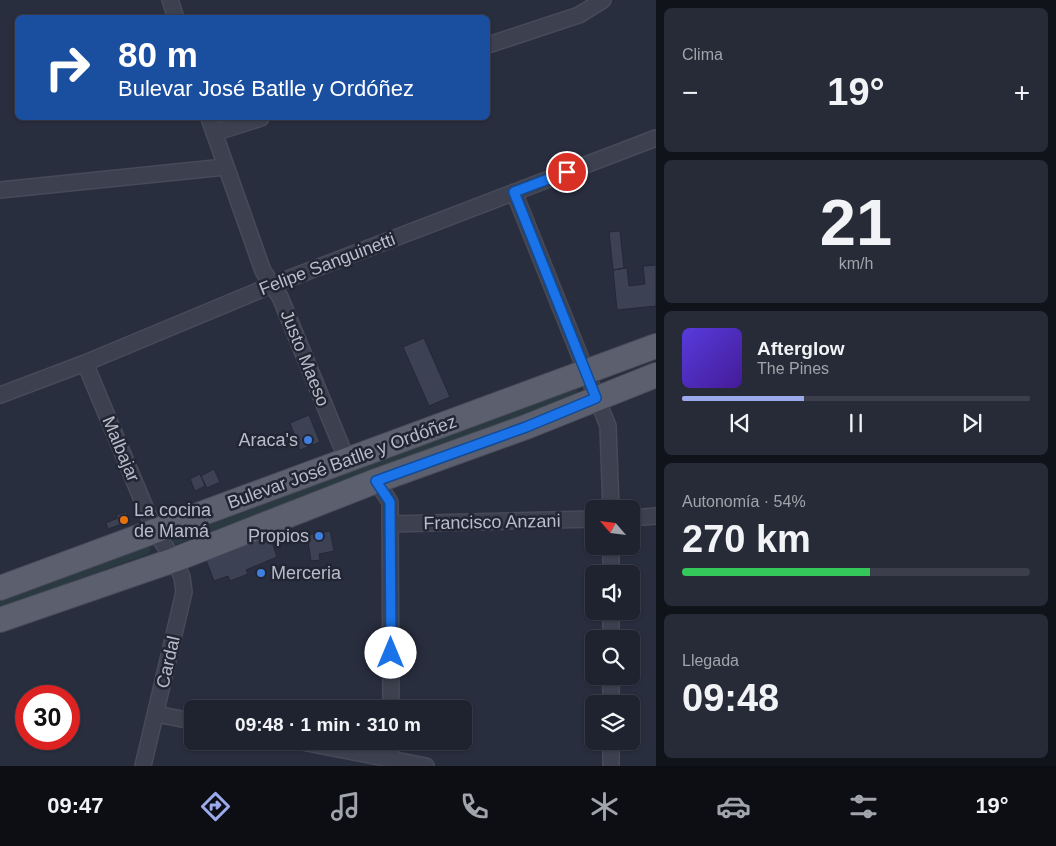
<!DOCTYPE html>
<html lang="es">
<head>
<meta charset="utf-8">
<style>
	:root { --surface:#1f222f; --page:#272a37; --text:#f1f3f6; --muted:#a1a4aa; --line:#3c3f4b; --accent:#9caaec }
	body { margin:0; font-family:Helvetica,sans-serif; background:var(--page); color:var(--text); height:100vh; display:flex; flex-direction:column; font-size:19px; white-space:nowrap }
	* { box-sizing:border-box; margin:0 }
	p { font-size:16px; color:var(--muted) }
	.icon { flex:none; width:28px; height:28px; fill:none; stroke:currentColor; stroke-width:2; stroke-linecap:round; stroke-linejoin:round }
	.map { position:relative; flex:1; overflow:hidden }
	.details { display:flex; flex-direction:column; gap:8px; padding:8px; background:#11131a; width:400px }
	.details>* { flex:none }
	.banner { position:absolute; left:15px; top:15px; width:475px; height:105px; border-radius:8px; box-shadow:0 1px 4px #0004,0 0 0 1px var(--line); background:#1a4fa0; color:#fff; overflow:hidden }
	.needle { width:32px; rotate:298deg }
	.controls { position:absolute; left:585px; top:500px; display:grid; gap:10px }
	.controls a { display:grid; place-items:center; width:55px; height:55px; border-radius:8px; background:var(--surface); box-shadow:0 1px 4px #0004,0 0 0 1px var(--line); font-size:25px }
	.speed { position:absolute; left:15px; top:685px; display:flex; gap:10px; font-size:25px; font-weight:700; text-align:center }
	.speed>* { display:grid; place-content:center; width:65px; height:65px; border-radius:50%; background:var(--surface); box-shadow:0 1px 4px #0004,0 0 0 1px var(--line); line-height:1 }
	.speed .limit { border:8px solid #d22; background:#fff; color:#111 }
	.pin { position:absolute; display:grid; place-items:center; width:42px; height:42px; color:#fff; margin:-21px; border:2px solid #fff; border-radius:50%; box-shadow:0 1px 5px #0007 }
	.me { position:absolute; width:55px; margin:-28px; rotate:0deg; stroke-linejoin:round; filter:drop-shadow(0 0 4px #0008) }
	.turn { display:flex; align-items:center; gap:18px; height:105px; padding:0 20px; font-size:22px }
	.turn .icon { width:65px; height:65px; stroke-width:2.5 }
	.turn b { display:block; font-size:35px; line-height:42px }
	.big { font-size:38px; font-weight:700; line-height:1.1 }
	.details .card { flex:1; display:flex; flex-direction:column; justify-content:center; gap:8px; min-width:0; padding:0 18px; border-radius:8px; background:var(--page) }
	.details .dial { align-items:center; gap:0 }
	.dial b { font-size:65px; line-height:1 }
	.song { display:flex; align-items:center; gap:15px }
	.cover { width:60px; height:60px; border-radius:8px; background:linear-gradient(135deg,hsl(250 70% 55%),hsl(260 70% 35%)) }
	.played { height:5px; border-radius:2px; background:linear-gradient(90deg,var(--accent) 35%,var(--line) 35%) }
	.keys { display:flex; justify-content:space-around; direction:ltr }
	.heat { display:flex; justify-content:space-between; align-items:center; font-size:28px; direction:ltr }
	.charge { height:8px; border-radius:4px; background:linear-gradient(90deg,#34c759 54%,var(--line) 0) }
	.trip { position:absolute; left:184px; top:700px; width:288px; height:50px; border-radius:8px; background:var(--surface); box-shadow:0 1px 4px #0004,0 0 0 1px var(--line); font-weight:700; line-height:50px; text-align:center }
	.tabs { display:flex; height:80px; justify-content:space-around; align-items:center; background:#0c0e13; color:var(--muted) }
	.tabs .icon { width:35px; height:35px }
	.tabs .active { color:var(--accent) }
	.tabs b { font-size:22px; color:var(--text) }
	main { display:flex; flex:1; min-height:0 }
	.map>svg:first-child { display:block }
	.green { fill:#2b3940 }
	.building { fill:#3c4154; stroke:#242836 }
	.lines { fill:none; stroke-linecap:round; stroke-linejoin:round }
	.street-casing { stroke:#474a58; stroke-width:18 }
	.primary-casing { stroke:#474a58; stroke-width:26 }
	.street { stroke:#3d414f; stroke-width:15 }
	.primary { stroke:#5c5f6e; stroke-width:24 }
	.route-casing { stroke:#114b97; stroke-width:12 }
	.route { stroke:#1a73e8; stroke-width:9 }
	.shop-dot { fill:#3f7fe0; stroke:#222634; stroke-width:2 }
	.food-dot { fill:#e8710a; stroke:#222634; stroke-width:2 }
	.labels { text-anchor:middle; stroke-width:5; stroke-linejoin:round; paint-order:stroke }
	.street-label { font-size:18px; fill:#babcc9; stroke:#222634 }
	.poi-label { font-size:18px; fill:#babcc9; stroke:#222634; text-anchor:end }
</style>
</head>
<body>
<main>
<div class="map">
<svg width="656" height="766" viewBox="0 0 656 766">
	<rect width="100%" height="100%" fill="#292e3f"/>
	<path class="green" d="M576,388L578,391L577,394L513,420L177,544L172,543V541L175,538Z
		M147,547H150L151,550L148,554L0,608V602Z"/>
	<path class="building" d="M620,231L624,268L613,270L609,232Z
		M656,265V306L617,310L613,270L627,268L629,286L645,284L643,266Z
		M424,338L450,397L429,406L403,347Z
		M309,415L320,442L300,450L290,423Z
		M214,469L220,482L207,488L201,476Z
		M200,474L205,486L195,491L190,479Z
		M126,512L130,521L108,529L106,523L118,518L116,515Z
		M330,531L334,551L319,554L320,560L311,561L307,535Z
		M270,536L277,557L246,570L248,574L230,581L228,576L214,581L206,560Z"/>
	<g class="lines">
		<g class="street-casing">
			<path id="street" d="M170,0L176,18
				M488,45L579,15L603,0
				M209,118L263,271L280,297L347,460
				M214,133L261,118
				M0,190L225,167
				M514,192L608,426L611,509
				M85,363L155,531L174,560L182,577L184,592L143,766
				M0,395L85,363L272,285L656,138
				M376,481L390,502L391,709
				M631,518L656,516
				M391,524L594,519
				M611,574V546
				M611,639V611
				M611,704V676
				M156,714L192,721
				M297,741L426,766
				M391,741V766
				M611,766V741"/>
		</g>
		<g class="primary-casing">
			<path id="primary" d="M0,588L656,346
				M0,620L174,560L376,481L526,427L656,375"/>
		</g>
		<use href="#street" class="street"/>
		<use href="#primary" class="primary"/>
	</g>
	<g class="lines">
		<g class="route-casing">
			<path id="route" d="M391,653L390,502L376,481L526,427L596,398L514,192L567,172"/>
		</g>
		<use href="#route" class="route"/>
	</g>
	<g class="shop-dot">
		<circle cx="308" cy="440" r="5"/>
		<circle cx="319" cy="536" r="5"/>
		<circle cx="261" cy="573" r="5"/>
	</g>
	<circle class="food-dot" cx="124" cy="520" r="5"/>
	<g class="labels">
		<g class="street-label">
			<text transform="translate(327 264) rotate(-21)" y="6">Felipe Sanguinetti</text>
			<text transform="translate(305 358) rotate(68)" y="6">Justo Maeso</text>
			<text transform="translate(121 449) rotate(67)" y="6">Malbajar</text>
			<text transform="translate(342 462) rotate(-20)" y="6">Bulevar José Batlle y Ordóñez</text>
			<text transform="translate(492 522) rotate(-1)" y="6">Francisco Anzani</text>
			<text transform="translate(168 662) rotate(-77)" y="6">Cardal</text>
		</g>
		<g class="poi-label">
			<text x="298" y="446">Araca's</text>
			<text x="134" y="516" text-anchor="start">La cocina<tspan x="134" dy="21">de Mamá</tspan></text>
			<text x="309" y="542">Propios</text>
			<text x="271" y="579" text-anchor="start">Merceria</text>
		</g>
	</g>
</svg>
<div class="controls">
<a><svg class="needle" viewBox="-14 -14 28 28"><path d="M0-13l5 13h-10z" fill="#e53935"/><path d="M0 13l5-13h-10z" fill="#a1a4aa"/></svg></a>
<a><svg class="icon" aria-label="sound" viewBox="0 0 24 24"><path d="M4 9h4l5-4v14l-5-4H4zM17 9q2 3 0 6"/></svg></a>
<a><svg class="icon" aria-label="search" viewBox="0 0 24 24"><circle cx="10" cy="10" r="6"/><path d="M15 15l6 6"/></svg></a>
<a><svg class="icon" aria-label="layers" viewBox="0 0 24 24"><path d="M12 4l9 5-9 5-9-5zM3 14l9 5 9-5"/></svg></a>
</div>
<div class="speed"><div class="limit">30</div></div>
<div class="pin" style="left:567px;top:172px;background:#d93025"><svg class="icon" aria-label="arrive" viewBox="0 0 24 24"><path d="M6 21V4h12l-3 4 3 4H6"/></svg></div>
<svg class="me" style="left:391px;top:653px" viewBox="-20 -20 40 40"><circle r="19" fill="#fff"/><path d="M0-13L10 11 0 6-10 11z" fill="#1a73e8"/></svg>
<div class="trip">09:48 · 1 min · 310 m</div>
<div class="banner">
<div class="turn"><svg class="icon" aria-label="right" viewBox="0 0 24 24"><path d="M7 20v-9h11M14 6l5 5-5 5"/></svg><div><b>80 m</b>Bulevar José Batlle y Ordóñez</div></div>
</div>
</div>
<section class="details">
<div class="card"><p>Clima</p>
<div class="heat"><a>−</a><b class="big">19°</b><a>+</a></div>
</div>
<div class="card dial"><b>21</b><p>km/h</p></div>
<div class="card">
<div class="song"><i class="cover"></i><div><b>Afterglow</b><p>The Pines</p></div></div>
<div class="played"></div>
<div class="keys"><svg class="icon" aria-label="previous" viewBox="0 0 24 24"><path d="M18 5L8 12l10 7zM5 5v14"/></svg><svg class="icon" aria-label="pause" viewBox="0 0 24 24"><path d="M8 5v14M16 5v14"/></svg><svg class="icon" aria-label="next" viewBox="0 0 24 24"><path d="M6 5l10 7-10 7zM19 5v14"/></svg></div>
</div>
<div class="card"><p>Autonomía · 54%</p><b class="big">270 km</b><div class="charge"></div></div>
<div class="card"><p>Llegada</p><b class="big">09:48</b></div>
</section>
</main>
<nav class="tabs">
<b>09:47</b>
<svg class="icon active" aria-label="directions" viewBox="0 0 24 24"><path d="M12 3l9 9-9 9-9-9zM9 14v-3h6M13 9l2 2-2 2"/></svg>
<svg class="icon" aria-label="music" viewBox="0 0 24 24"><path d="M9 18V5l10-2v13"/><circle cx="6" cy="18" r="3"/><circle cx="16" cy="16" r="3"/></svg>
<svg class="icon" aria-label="phone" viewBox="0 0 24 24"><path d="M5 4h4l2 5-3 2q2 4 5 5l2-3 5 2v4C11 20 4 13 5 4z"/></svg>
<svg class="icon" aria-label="climate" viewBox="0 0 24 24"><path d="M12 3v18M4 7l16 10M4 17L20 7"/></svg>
<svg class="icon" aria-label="car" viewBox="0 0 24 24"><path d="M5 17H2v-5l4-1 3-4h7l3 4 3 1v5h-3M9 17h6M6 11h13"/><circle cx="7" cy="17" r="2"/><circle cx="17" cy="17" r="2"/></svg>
<svg class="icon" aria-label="filters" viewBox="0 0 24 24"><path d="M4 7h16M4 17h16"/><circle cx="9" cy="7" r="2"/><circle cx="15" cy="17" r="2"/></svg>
<b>19°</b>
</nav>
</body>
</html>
